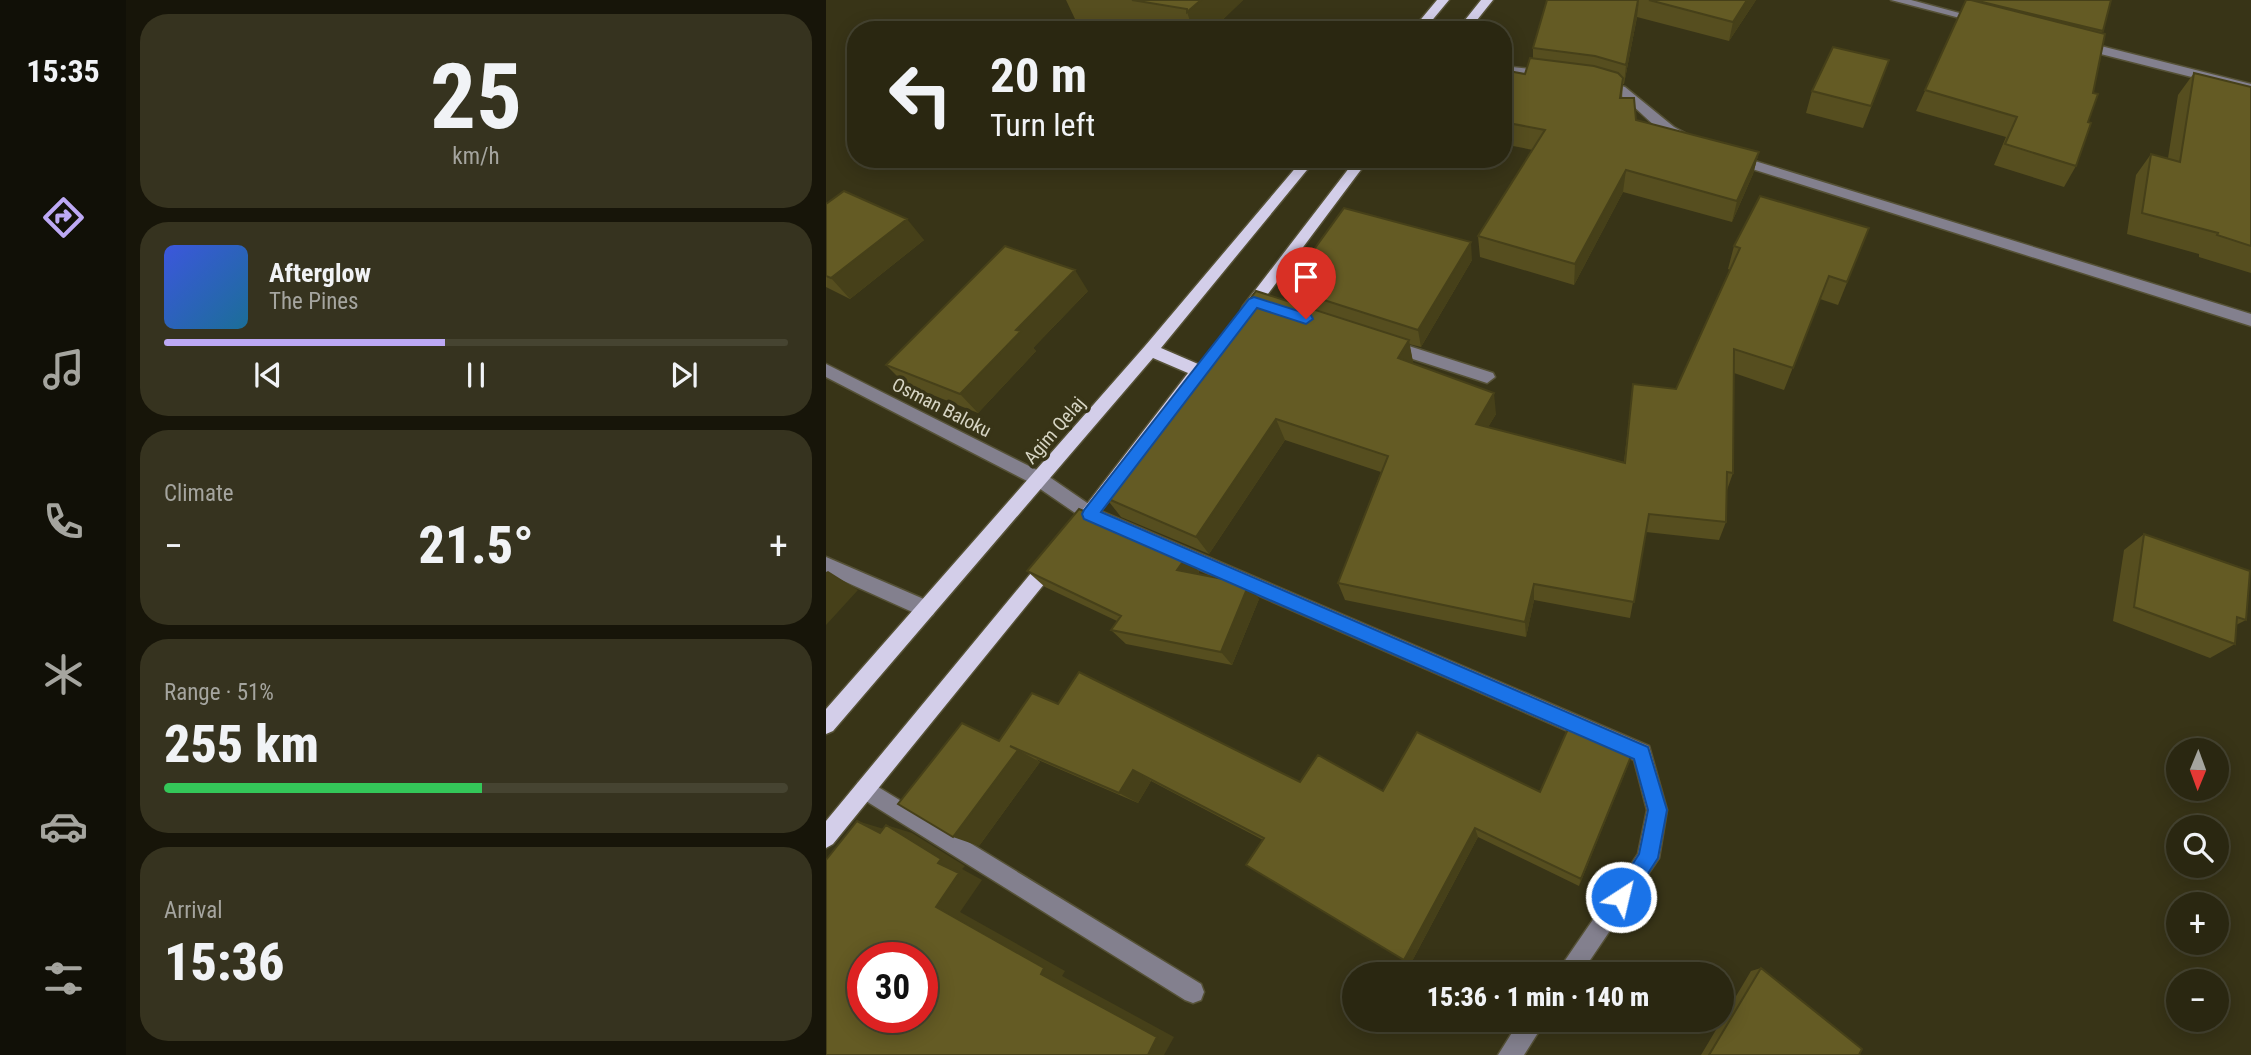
<!DOCTYPE html>
<html lang="en">
<head>
<meta charset="utf-8">
<style>
	:root { --surface:#2a2711; --page:#36331f; --text:#f1f3f6; --muted:#a5a59f; --line:#464431; --accent:#bda9f5 }
	body { margin:0; font-family:"Roboto Condensed",sans-serif; background:var(--page); color:var(--text); height:100vh; display:flex; flex-direction:column; font-size:26px; white-space:nowrap }
	* { box-sizing:border-box; margin:0 }
	p { font-size:23px; color:var(--muted) }
	.icon { flex:none; width:38px; height:38px; fill:none; stroke:currentColor; stroke-width:2; stroke-linecap:round; stroke-linejoin:round }
	.map { position:relative; flex:1; overflow:hidden }
	.side { display:flex; flex-direction:column; gap:14px; padding:14px; background:#171509; width:700px }
	.side>* { flex:none }
	.banner { position:absolute; left:21px; top:21px; width:665px; height:147px; border-radius:28px; box-shadow:0 4px 18px #0003,0 0 0 2px var(--line); background:#2a2711; color:var(--text); overflow:hidden }
	.needle { width:46px; rotate:181deg }
	.controls { position:absolute; left:1340px; top:738px; display:grid; gap:14px }
	.controls a { display:grid; place-items:center; width:63px; height:63px; border-radius:50%; background:var(--surface); box-shadow:0 4px 18px #0003,0 0 0 2px var(--line); font-size:35px }
	.speed { position:absolute; left:21px; top:942px; display:flex; gap:14px; font-size:35px; font-weight:700; text-align:center }
	.speed>* { display:grid; place-content:center; width:91px; height:91px; border-radius:50%; background:var(--surface); box-shadow:0 4px 18px #0003,0 0 0 2px var(--line); line-height:1 }
	.speed .limit { border:10px solid #d22; background:#fff; color:#111 }
	.pin { position:absolute; display:grid; place-items:center; width:60px; height:60px; color:#fff; margin:-72px -30px; border-radius:50% 50% 50% 0; rotate:-45deg; box-shadow:0 0 7px #0007 }
	.pin .icon { rotate:45deg }
	.me { position:absolute; width:77px; margin:-38px; rotate:35deg; stroke-linejoin:round; filter:drop-shadow(0 0 5px #0008) }
	.turn { display:flex; align-items:center; gap:24px; height:147px; padding:0 28px; font-size:32px }
	.turn .icon { width:91px; height:91px; stroke-width:2.5 }
	.turn b { display:block; font-size:49px; line-height:60px }
	.big { font-size:52px; font-weight:800; line-height:1.1 }
	.side .card { flex:1; display:flex; flex-direction:column; justify-content:center; gap:10px; min-width:0; padding:0 24px; border-radius:28px; background:var(--page) }
	.side .dial { align-items:center; gap:0 }
	.dial b { font-size:91px; line-height:1 }
	.song { display:flex; align-items:center; gap:21px }
	.cover { width:84px; height:84px; border-radius:10px; background:linear-gradient(135deg,hsl(230 70% 55%),hsl(200 70% 35%)) }
	.played { height:7px; border-radius:4px; background:linear-gradient(90deg,var(--accent) 45%,var(--line) 45%) }
	.keys { display:flex; justify-content:space-around; direction:ltr }
	.heat { display:flex; justify-content:space-between; align-items:center; font-size:38px; direction:ltr }
	.charge { height:10px; border-radius:5px; background:linear-gradient(90deg,#34c759 51%,var(--line) 0) }
	.trip { position:absolute; left:516px; top:962px; width:392px; height:70px; border-radius:35px; background:var(--surface); box-shadow:0 4px 18px #0003,0 0 0 2px var(--line); font-weight:800; line-height:70px; text-align:center }
	main { display:flex; flex:1; min-height:0 }
	.dock { display:flex; flex-direction:column; width:126px; justify-content:space-around; align-items:center; background:#111007; color:var(--muted) }
	.dock .icon { width:49px; height:49px }
	.dock .on { color:var(--accent) }
	.dock b { font-size:32px; color:var(--text) }
	.map>svg:first-child { display:block }
	.lines { fill:none; stroke-linecap:round; stroke-linejoin:round }
	.minor-casing { stroke:#555136; stroke-width:3 }
	.major-casing { stroke:#555136; stroke-width:3 }
	.minor { fill:#83808e; fill-rule:evenodd }
	.major { fill:#d3cee9; fill-rule:evenodd }
	.wall { fill:#564e1f }
	.shaded-wall { fill:#464019 }
	.building { fill:#645b24; stroke:#464019; stroke-width:2; fill-rule:evenodd }
	.route { fill:#1a73e8; stroke:#114b97; stroke-width:2 }
	.labels { text-anchor:middle; stroke-width:7; stroke-linejoin:round; paint-order:stroke }
	.street-label { font-size:19px; fill:#d7d5c4; stroke:#383417 }
</style>
</head>
<body>
<main>
<nav class="dock">
<b>15:35</b>
<svg class="icon on" aria-label="directions" viewBox="0 0 24 24"><path d="M12 3l9 9-9 9-9-9zM9 14v-3h6M13 9l2 2-2 2"/></svg>
<svg class="icon" aria-label="music" viewBox="0 0 24 24"><path d="M9 18V5l10-2v13"/><circle cx="6" cy="18" r="3"/><circle cx="16" cy="16" r="3"/></svg>
<svg class="icon" aria-label="phone" viewBox="0 0 24 24"><path d="M5 4h4l2 5-3 2q2 4 5 5l2-3 5 2v4C11 20 4 13 5 4z"/></svg>
<svg class="icon" aria-label="climate" viewBox="0 0 24 24"><path d="M12 3v18M4 7l16 10M4 17L20 7"/></svg>
<svg class="icon" aria-label="car" viewBox="0 0 24 24"><path d="M5 17H2v-5l4-1 3-4h7l3 4 3 1v5h-3M9 17h6M6 11h13"/><circle cx="7" cy="17" r="2"/><circle cx="17" cy="17" r="2"/></svg>
<svg class="icon" aria-label="filters" viewBox="0 0 24 24"><path d="M4 7h16M4 17h16"/><circle cx="9" cy="7" r="2"/><circle cx="15" cy="17" r="2"/></svg>
</nav>
<section class="side">
<div class="card dial"><b>25</b><p>km/h</p></div>
<div class="card">
<div class="song"><i class="cover"></i><div><b>Afterglow</b><p>The Pines</p></div></div>
<div class="played"></div>
<div class="keys"><svg class="icon" aria-label="previous" viewBox="0 0 24 24"><path d="M18 5L8 12l10 7zM5 5v14"/></svg><svg class="icon" aria-label="pause" viewBox="0 0 24 24"><path d="M8 5v14M16 5v14"/></svg><svg class="icon" aria-label="next" viewBox="0 0 24 24"><path d="M6 5l10 7-10 7zM19 5v14"/></svg></div>
</div>
<div class="card"><p>Climate</p>
<div class="heat"><a>−</a><b class="big">21.5°</b><a>+</a></div>
</div>
<div class="card"><p>Range · 51%</p><b class="big">255 km</b><div class="charge"></div></div>
<div class="card"><p>Arrival</p><b class="big">15:36</b></div>
</section>
<div class="map">
<svg width="1425" height="1055" viewBox="0 0 1425 1055">
	<rect width="100%" height="100%" fill="#383417"/>
	<g class="lines">
		<g class="minor-casing">
			<path id="minor" d="M1065,0H1085L1163,21L1157,24Z
				M1255,41L1425,84V92L1251,48V42Z
				M677,66L722,71L728,75L722,79L677,74Z
				M774,80L799,87L848,127L866,137V143C842,147 811,105 791,93C785,90 776,89 770,87L768,84Z
				M906,154L1425,314V326L901,161L899,158Z
				M564,340L667,373L669,377L661,383L559,350L556,346L559,342Z
				M0,364L219,474L270,509L823,746L841,810L833,858L754,975H729L812,854L821,810L808,760L258,519L207,484L0,377Z
				M0,557L107,603L109,609L107,615L100,617L93,615L0,573Z
				M39,779L375,984L378,992L375,1000L367,1003L359,1000L32,796L29,789L32,782Z
				M694,1020H720L698,1055H672Z"/>
		</g>
		<g class="major-casing">
			<path id="major" d="M611,0H623L598,30H586Z
				M655,0H667L643,30H631Z
				M477,159H490L335,348L379,367L381,371L256,536L250,539L244,536L241,531L244,526L362,373L327,358L7,731L0,734V709L319,346Z
				M530,159H543L427,314H417L415,310L417,306Z
				M226,553L232,555L235,561L232,567L7,844L0,848V821L220,555Z"/>
		</g>
		<use href="#minor" class="minor"/>
		<use href="#major" class="major"/>
	</g>
	<path class="wall" d="M240,0H417L386,30H312L249,19Z
		M721,0H930L903,41L811,17L798,84H797L796,98L810,120L933,152L927,174L906,222L797,192L748,285L654,257L652,236L707,150L677,144V70L699,74L707,58V48Z
		M1140,0H1285L1276,33L1262,122L1250,166L1238,187L1168,165L1180,137L1090,111Z
		M1368,73L1425,87V273L1373,257V254L1301,234L1310,175L1325,154L1342,158L1352,95Z
		M1055,82L1037,128L980,113L986,91Z
		M0,204L98,240L24,299L0,287Z
		M1043,228L1012,305L994,299L958,390L908,373L907,473L901,490L900,522L893,540L820,532L804,618L708,600L700,637L519,600L512,583L555,472L459,440L383,554L295,517L280,498L359,393L356,388L465,303L460,288L646,260L595,347L583,344L587,362L586,363L670,414L662,427L798,462L807,384L850,389L904,270L902,269L908,246Z
		M262,291L207,348L210,351L152,413L79,384L60,365Z
		M1318,534L1420,620L1410,625L1409,644L1384,658L1287,621L1298,550Z
		M361,556L373,572L372,574L433,599L406,665L300,644L285,630L291,621L219,587L201,571Z
		M232,704L474,782L557,791L714,792L808,749L753,886L652,837L585,963L437,840L325,781L312,803L210,759L214,762L153,846L173,741Z
		M935,968L1033,1055H875L925,971Z"/>
	<path class="shaded-wall" d="M375,0H417L386,30H367L361,12Z
		M813,0L811,17L798,84L800,65Z
		M921,0H930L903,41L907,22Z
		M933,152L927,174L906,222L911,201Z
		M800,170L797,192L748,285L749,264Z
		M81,219L98,240L24,299L5,278Z
		M645,242L646,260L595,347L592,330Z
		M249,270L262,291L207,348L210,351L152,413L134,394L190,330Z
		M583,340L587,362L576,379L572,358Z
		M668,393L670,414L652,444L650,424Z
		M450,419L459,440L383,554L370,537Z
		M361,556L373,572L363,586L351,570Z
		M2,571L32,590L0,625V572Z
		M423,584L433,599L406,665L395,652Z
		M708,584V600L700,637L699,622Z
		M808,749L804,761L753,886L755,879Z
		M192,750L214,762L153,846L127,837Z
		M307,770L325,781L312,803L293,793Z
		M31,821L58,829L54,833Z
		M60,825L86,833L139,866L136,869L156,880L134,912L239,971L236,976L348,1037L338,1055H322L215,974L110,907Z
		M649,828L652,837L585,963L578,960Z"/>
	<path class="building" d="M306,0H375L361,12V9Z
		M721,0H812L800,65L769,56L707,48Z
		M823,0H921L907,22Z
		M1140,0H1145L1279,34L1267,93L1272,94L1262,122L1265,123L1250,166L1179,144L1191,117L1099,90Z
		M1148,0H1285L1277,31Z
		M1007,47L1063,60L1045,106L986,91Z
		M704,58L768,66L792,73L797,78L794,98H808L810,120L933,152L911,201L800,170L749,264L652,236L719,130L677,122V70L699,74Z
		M1368,73L1425,87V246L1391,235L1392,233L1316,213L1325,154L1354,162Z
		M18,191L81,219L5,278L0,276V204Z
		M934,196L1043,228L1021,282L1003,276L967,368L908,349L907,473L901,472L900,522L823,514L808,602L708,584L699,622L512,583L562,456L450,419L370,537L280,498L362,390L356,388L430,291L583,340L572,358L668,393L650,424L799,463L807,384L850,389L914,248L908,246Z
		M518,208L645,242L592,330L460,288Z
		M179,246L249,270L190,330L195,331L134,394L60,365Z
		M253,509L361,556L351,570L423,584L395,652L285,630L295,616L201,571Z
		M1318,534L1424,571L1420,620L1411,617L1409,644L1308,607Z
		M253,672L474,782L492,755L557,791L591,732L714,792L745,722L808,749L755,879L649,828L578,960L420,865L438,838L307,770L293,793L184,746L192,750L127,837L72,804L136,723L173,741L206,693L232,704Z
		M31,821L54,833L60,825L115,859L112,863L133,873L110,907L218,968L215,974L331,1037L322,1055H0V860ZM37,957H96V1017H37Z
		M935,968L1036,1049L1033,1055H883Z"/>
	<path class="route" d="M428,297L485,315L487,319L480,324L431,308L275,512L822,747L841,810L832,858L802,904L795,907L788,904L785,897L813,854L822,810L808,759L258,519L256,514L258,510L423,299Z"/>
	<g class="labels">
		<g class="street-label">
			<text transform="translate(116 407) rotate(27)" y="7">Osman Baloku</text>
			<text transform="translate(228 430) rotate(-49)" y="7">Agim Qelaj</text>
		</g>
	</g>
</svg>
<div class="controls">
<a><svg class="needle" viewBox="-14 -14 28 28"><path d="M0-13l5 13h-10z" fill="#e53935"/><path d="M0 13l5-13h-10z" fill="#a5a59f"/></svg></a>
<a><svg class="icon" aria-label="search" viewBox="0 0 24 24"><circle cx="10" cy="10" r="6"/><path d="M15 15l6 6"/></svg></a>
<a>+</a>
<a>−</a>
</div>
<div class="speed"><div class="limit">30</div></div>
<div class="pin" style="left:480px;top:319px;background:#d93025"><svg class="icon" aria-label="arrive" viewBox="0 0 24 24"><path d="M6 21V4h12l-3 4 3 4H6"/></svg></div>
<svg class="me" style="left:795px;top:897px" viewBox="-20 -20 40 40"><circle r="17" fill="#1a73e8" stroke="#fff" stroke-width="3"/><path d="M0-11L8 9 0 5-8 9z" fill="#fff"/></svg>
<div class="trip">15:36 · 1 min · 140 m</div>
<div class="banner">
<div class="turn"><svg class="icon" aria-label="left" viewBox="0 0 24 24"><path d="M17 20v-9H6M10 6l-5 5 5 5"/></svg><div><b>20 m</b>Turn left</div></div>
</div>
</div>
</main>
</body>
</html>
